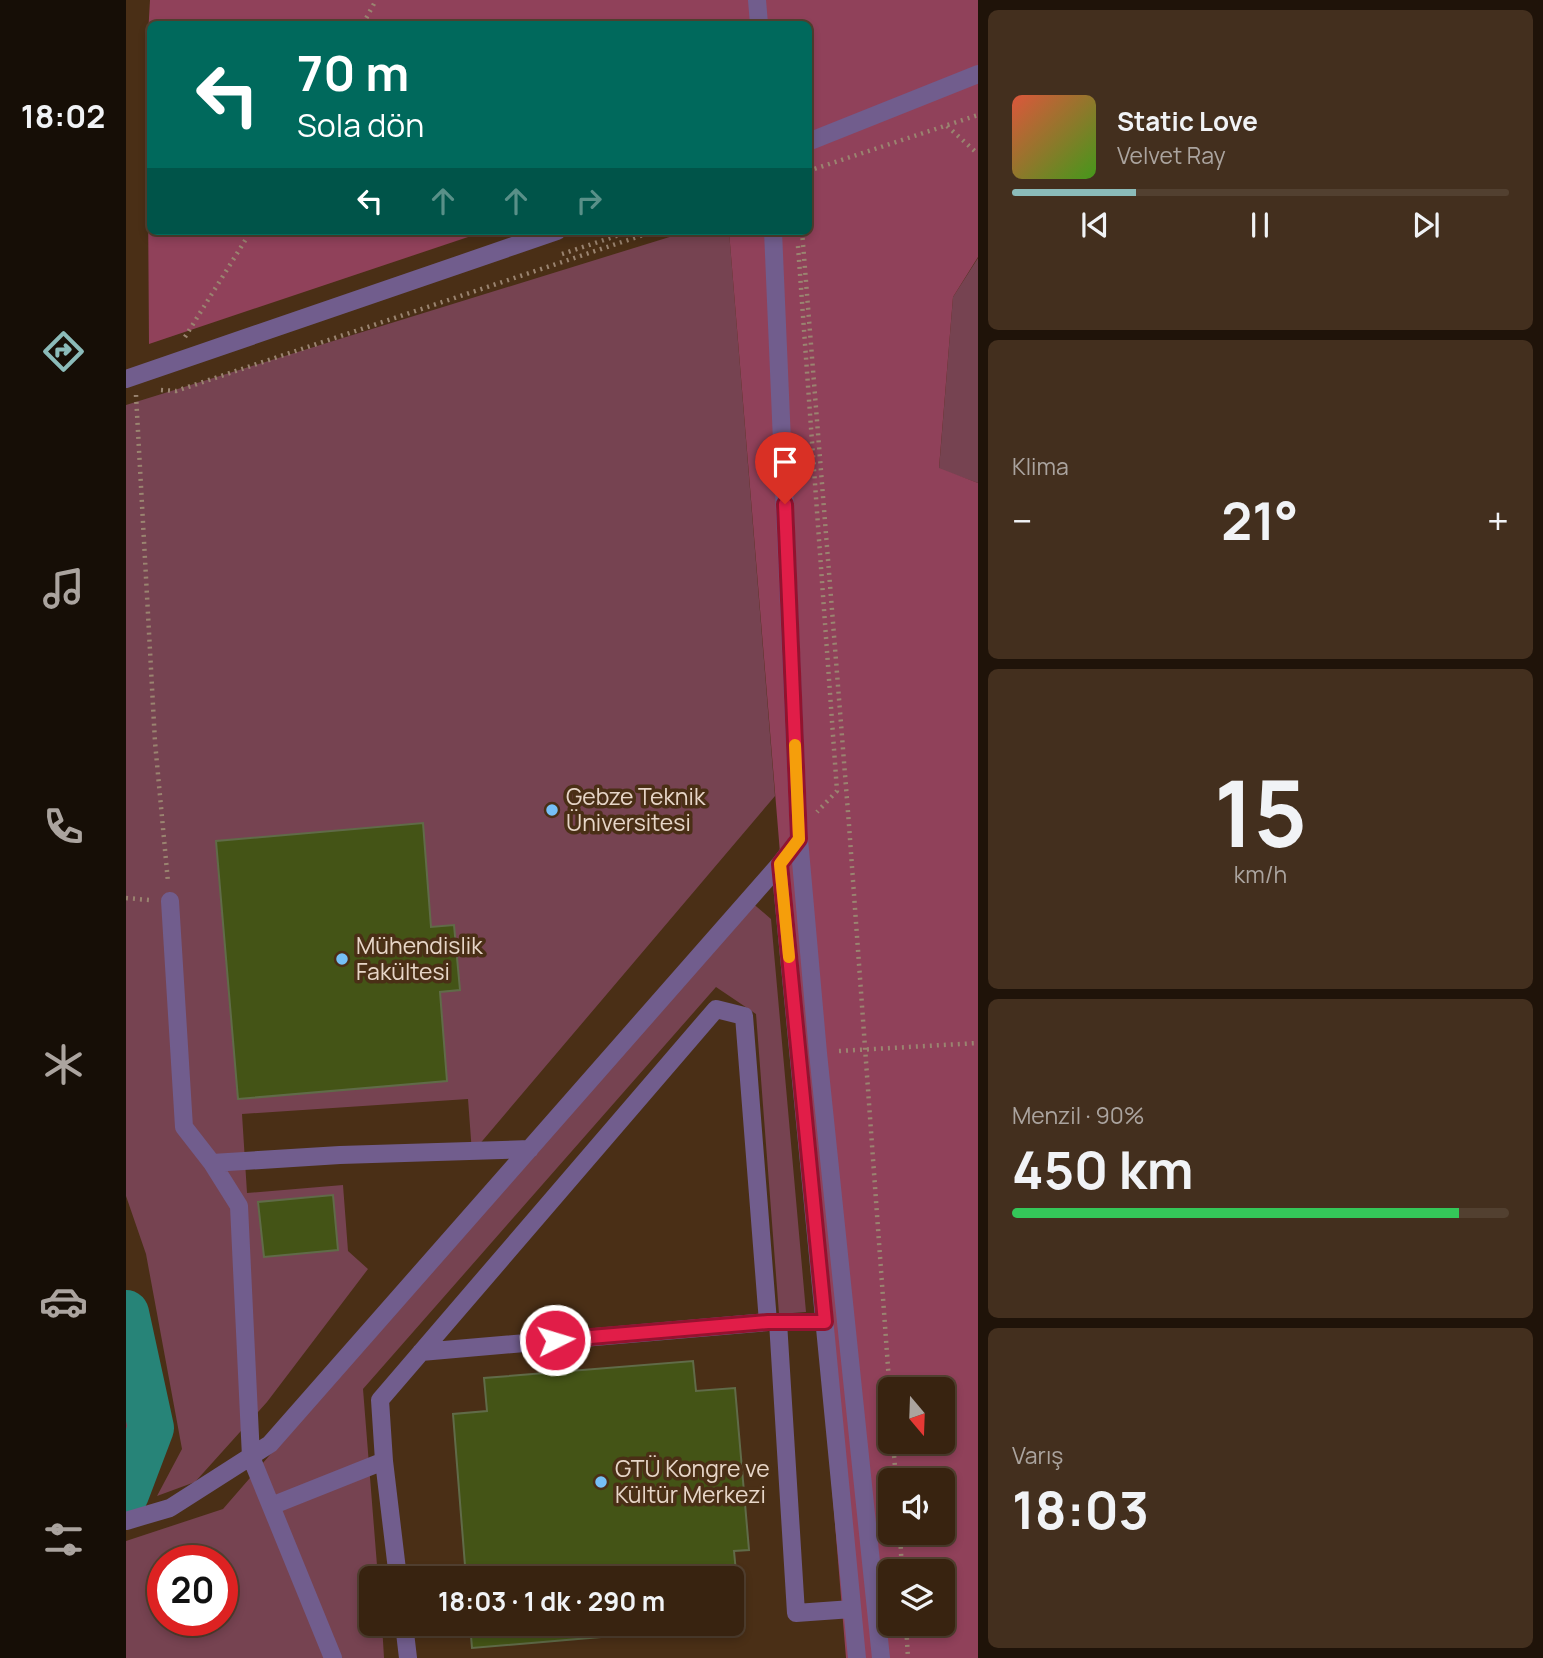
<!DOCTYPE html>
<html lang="tr">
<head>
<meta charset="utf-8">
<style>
	:root { --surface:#382310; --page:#432f1e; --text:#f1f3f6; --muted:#aba49f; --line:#524030; --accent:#8bbbb9 }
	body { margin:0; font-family:Manrope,sans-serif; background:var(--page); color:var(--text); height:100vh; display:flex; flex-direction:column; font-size:26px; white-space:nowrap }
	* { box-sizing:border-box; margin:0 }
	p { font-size:23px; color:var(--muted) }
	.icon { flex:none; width:38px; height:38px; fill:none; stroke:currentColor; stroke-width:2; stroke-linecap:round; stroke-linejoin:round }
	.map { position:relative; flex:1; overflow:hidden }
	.details { display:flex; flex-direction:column; gap:10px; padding:10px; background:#1f1309; width:565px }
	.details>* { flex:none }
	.guide { position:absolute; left:21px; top:21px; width:665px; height:214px; border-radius:10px; box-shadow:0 4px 10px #0003,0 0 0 2px var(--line); background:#00695c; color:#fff; overflow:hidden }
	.needle { width:46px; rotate:161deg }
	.fabs { position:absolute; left:752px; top:1377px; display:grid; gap:14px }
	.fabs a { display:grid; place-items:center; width:77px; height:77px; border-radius:10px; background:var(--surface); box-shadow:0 4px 10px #0003,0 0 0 2px var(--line); font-size:35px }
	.speed { position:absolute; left:21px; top:1545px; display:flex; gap:14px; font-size:35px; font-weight:700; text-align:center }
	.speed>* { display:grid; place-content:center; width:91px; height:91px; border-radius:50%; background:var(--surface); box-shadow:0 4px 10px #0003,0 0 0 2px var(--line); line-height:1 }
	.speed .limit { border:10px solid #d22; background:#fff; color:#111 }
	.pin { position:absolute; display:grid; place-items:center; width:60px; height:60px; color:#fff; margin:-72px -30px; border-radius:50% 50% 50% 0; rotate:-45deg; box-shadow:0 0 7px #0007 }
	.pin .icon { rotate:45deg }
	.me { position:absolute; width:77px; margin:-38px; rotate:85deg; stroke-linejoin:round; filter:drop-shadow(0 0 5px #0008) }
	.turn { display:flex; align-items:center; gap:24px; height:147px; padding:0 35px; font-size:32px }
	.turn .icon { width:91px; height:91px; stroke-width:2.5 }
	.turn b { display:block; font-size:49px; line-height:60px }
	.lanes { display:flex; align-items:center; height:66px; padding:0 35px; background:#0003; justify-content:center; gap:35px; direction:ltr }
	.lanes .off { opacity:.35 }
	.big { font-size:52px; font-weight:700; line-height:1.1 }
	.details .tile { flex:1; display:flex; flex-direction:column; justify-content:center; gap:10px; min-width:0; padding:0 24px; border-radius:10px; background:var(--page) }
	.details .dial { align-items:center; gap:0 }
	.dial b { font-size:91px; line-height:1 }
	.song { display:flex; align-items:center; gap:21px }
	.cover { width:84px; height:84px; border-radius:10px; background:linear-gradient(135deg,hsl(10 70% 55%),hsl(100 70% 35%)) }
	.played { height:7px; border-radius:4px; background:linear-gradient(90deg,var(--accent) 25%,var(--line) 25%) }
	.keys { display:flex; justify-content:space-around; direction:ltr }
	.heat { display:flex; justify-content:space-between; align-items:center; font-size:38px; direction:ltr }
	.charge { height:10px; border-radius:5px; background:linear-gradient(90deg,#34c759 90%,var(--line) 0) }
	.trip { position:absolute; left:233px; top:1566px; width:385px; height:70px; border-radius:10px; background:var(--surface); box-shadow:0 4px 10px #0003,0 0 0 2px var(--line); font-weight:700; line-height:70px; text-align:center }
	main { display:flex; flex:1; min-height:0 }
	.tab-bar { display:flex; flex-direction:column; width:126px; justify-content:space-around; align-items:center; background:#160e06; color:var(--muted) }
	.tab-bar .icon { width:49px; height:49px }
	.tab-bar .active { color:var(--accent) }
	.tab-bar b { font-size:32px; color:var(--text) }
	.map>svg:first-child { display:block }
	.green { fill:#764351; fill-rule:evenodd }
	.forest { fill:#90415a; fill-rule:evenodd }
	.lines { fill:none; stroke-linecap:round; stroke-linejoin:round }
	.river { stroke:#278478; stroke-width:46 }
	.building { fill:#445416; stroke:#606b48; stroke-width:2 }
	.path { stroke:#9a8470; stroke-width:4.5; stroke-dasharray:2 5; stroke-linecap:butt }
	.minor { stroke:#715d8d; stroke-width:18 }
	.route-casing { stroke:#92132f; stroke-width:18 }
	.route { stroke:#e11d48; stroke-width:12 }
	.slow { stroke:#f59e0b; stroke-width:12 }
	.poi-dot { fill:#76c0f7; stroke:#4a2f16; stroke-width:2.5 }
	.labels { text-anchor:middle; stroke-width:7; stroke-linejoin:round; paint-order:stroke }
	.poi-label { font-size:23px; fill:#e7d6c8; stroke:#4a2f16; text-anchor:start }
</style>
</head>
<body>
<main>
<nav class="tab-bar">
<b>18:02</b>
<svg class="icon active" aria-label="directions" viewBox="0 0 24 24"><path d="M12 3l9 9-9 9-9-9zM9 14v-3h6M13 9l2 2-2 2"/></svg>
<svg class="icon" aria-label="music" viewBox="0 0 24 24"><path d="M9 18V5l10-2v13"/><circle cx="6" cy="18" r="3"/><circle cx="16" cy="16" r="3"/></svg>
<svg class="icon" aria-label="phone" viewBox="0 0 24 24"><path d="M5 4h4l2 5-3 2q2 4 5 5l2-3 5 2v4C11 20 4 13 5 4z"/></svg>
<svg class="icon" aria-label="climate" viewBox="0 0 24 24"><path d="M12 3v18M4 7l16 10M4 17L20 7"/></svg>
<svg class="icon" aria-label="car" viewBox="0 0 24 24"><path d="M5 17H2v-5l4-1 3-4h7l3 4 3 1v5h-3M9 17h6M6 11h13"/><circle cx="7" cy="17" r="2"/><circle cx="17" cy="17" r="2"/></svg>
<svg class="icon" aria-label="filters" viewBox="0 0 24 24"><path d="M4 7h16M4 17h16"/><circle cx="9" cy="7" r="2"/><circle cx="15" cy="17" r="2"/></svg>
</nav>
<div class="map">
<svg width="852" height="1658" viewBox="0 0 852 1658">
	<rect width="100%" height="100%" fill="#4a2f16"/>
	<path class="green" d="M563,231H603L649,796L346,1153L342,1099L116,1114L121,1193L217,1185L222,1251L242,1269L141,1402L69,1482L31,1496L56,1449L20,1254L0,1196V405Z
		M852,258V483L813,469L827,297Z
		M624,901L645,919L680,1312L653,1314L630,1014L590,987L237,1389L252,1578H245V1624H256L258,1658H0V1541L97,1509ZM37,1561H96V1620H37Z"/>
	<path class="forest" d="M24,0H852V257L827,297L813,468L852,483V1658H720L603,231H682V24H24V231H360L23,344L21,53ZM765,1390H817V1442H765ZM765,1480H817V1533H765ZM765,1572H817V1624H765Z
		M0,1313L25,1428L0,1494Z"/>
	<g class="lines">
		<path class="river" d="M0,1313L25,1428L0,1494"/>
	</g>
	<path class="building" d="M297,823L305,927L328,925L334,990L314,992L321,1081L112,1099L90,841Z
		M207,1195L212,1250L138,1257L132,1202Z
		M567,1361L570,1391L609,1388L623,1550L608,1551L615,1625L346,1648L344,1624H606V1578H340L327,1414L361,1411L358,1378Z"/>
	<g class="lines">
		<path class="path" d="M237,24L250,0
			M821,126L852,154
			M682,171L852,115
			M676,231L723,825L765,1409
			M672,246L711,791L691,812
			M436,254L505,231
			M59,337L125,231
			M35,390L50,391L529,231
			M10,395L29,742L42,882
			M0,898L23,900
			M713,1051L852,1043
			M767,1442L770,1480
			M774,1533L776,1572
			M780,1624L782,1658"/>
		<path class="minor" d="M631,0L633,24
			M682,142L852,74
			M647,231L673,839L692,1053L755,1658
			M0,379L431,231
			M654,864L731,1658
			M44,901L58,1127L86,1163L214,1155L404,1149
			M86,1163L113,1206L125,1457L207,1658
			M652,1322L670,1613L726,1609
			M295,1352L642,1322H699
			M145,1506L258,1461
			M0,1521L44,1508L144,1444L654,864L673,839
			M272,1578L258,1461L254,1400L590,1009L618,1016L642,1322
			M278,1624L282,1658"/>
	</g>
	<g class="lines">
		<g class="route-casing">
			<path id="route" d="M429,1340L642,1322H699L654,864L673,839L659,504"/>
		</g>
		<use href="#route" class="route"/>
		<path class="slow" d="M663,957L654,864L673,839L669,745"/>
	</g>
	<g class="poi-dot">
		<circle cx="426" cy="810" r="7"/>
		<circle cx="216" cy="959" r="7"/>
		<circle cx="475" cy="1482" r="7"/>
	</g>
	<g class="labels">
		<g class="poi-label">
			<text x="440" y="805">Gebze Teknik<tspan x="440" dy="26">Üniversitesi</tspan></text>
			<text x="230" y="954">Mühendislik<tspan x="230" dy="26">Fakültesi</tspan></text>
			<text x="489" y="1477">GTÜ Kongre ve<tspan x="489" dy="26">Kültür Merkezi</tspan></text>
		</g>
	</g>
</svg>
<div class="fabs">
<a><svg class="needle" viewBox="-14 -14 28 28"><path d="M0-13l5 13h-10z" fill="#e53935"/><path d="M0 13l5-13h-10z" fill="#aba49f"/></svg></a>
<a><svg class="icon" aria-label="sound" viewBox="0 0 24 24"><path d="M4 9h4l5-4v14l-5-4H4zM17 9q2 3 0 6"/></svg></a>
<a><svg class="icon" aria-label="layers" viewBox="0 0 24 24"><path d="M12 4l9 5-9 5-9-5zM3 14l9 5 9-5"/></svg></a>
</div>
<div class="speed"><div class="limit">20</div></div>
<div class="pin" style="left:659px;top:504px;background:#d93025"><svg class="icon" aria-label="arrive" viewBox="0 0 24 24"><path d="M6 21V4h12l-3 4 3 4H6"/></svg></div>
<svg class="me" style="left:429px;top:1340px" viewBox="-20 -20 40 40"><circle r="17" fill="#e11d48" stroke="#fff" stroke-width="3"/><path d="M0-11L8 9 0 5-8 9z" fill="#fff"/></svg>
<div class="trip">18:03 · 1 dk · 290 m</div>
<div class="guide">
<div class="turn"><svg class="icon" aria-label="left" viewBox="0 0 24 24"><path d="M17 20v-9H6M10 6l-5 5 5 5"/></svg><div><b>70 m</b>Sola dön</div></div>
<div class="lanes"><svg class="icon" aria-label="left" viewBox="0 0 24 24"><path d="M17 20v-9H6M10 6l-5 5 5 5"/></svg><svg class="icon off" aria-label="ahead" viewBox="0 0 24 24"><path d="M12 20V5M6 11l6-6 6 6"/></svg><svg class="icon off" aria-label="ahead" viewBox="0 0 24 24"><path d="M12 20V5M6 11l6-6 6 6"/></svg><svg class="icon off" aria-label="right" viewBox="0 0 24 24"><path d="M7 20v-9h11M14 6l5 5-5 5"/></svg></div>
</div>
</div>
<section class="details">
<div class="tile">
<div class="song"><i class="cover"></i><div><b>Static Love</b><p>Velvet Ray</p></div></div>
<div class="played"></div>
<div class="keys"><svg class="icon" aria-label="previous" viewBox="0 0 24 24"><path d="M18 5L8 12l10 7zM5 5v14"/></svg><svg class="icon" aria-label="pause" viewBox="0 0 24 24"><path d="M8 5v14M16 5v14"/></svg><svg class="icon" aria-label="next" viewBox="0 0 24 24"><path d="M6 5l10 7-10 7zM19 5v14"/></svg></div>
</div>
<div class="tile"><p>Klima</p>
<div class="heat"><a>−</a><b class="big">21°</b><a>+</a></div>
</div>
<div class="tile dial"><b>15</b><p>km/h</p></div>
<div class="tile"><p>Menzil · 90%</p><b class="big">450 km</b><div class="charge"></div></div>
<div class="tile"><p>Varış</p><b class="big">18:03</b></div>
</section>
</main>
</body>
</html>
